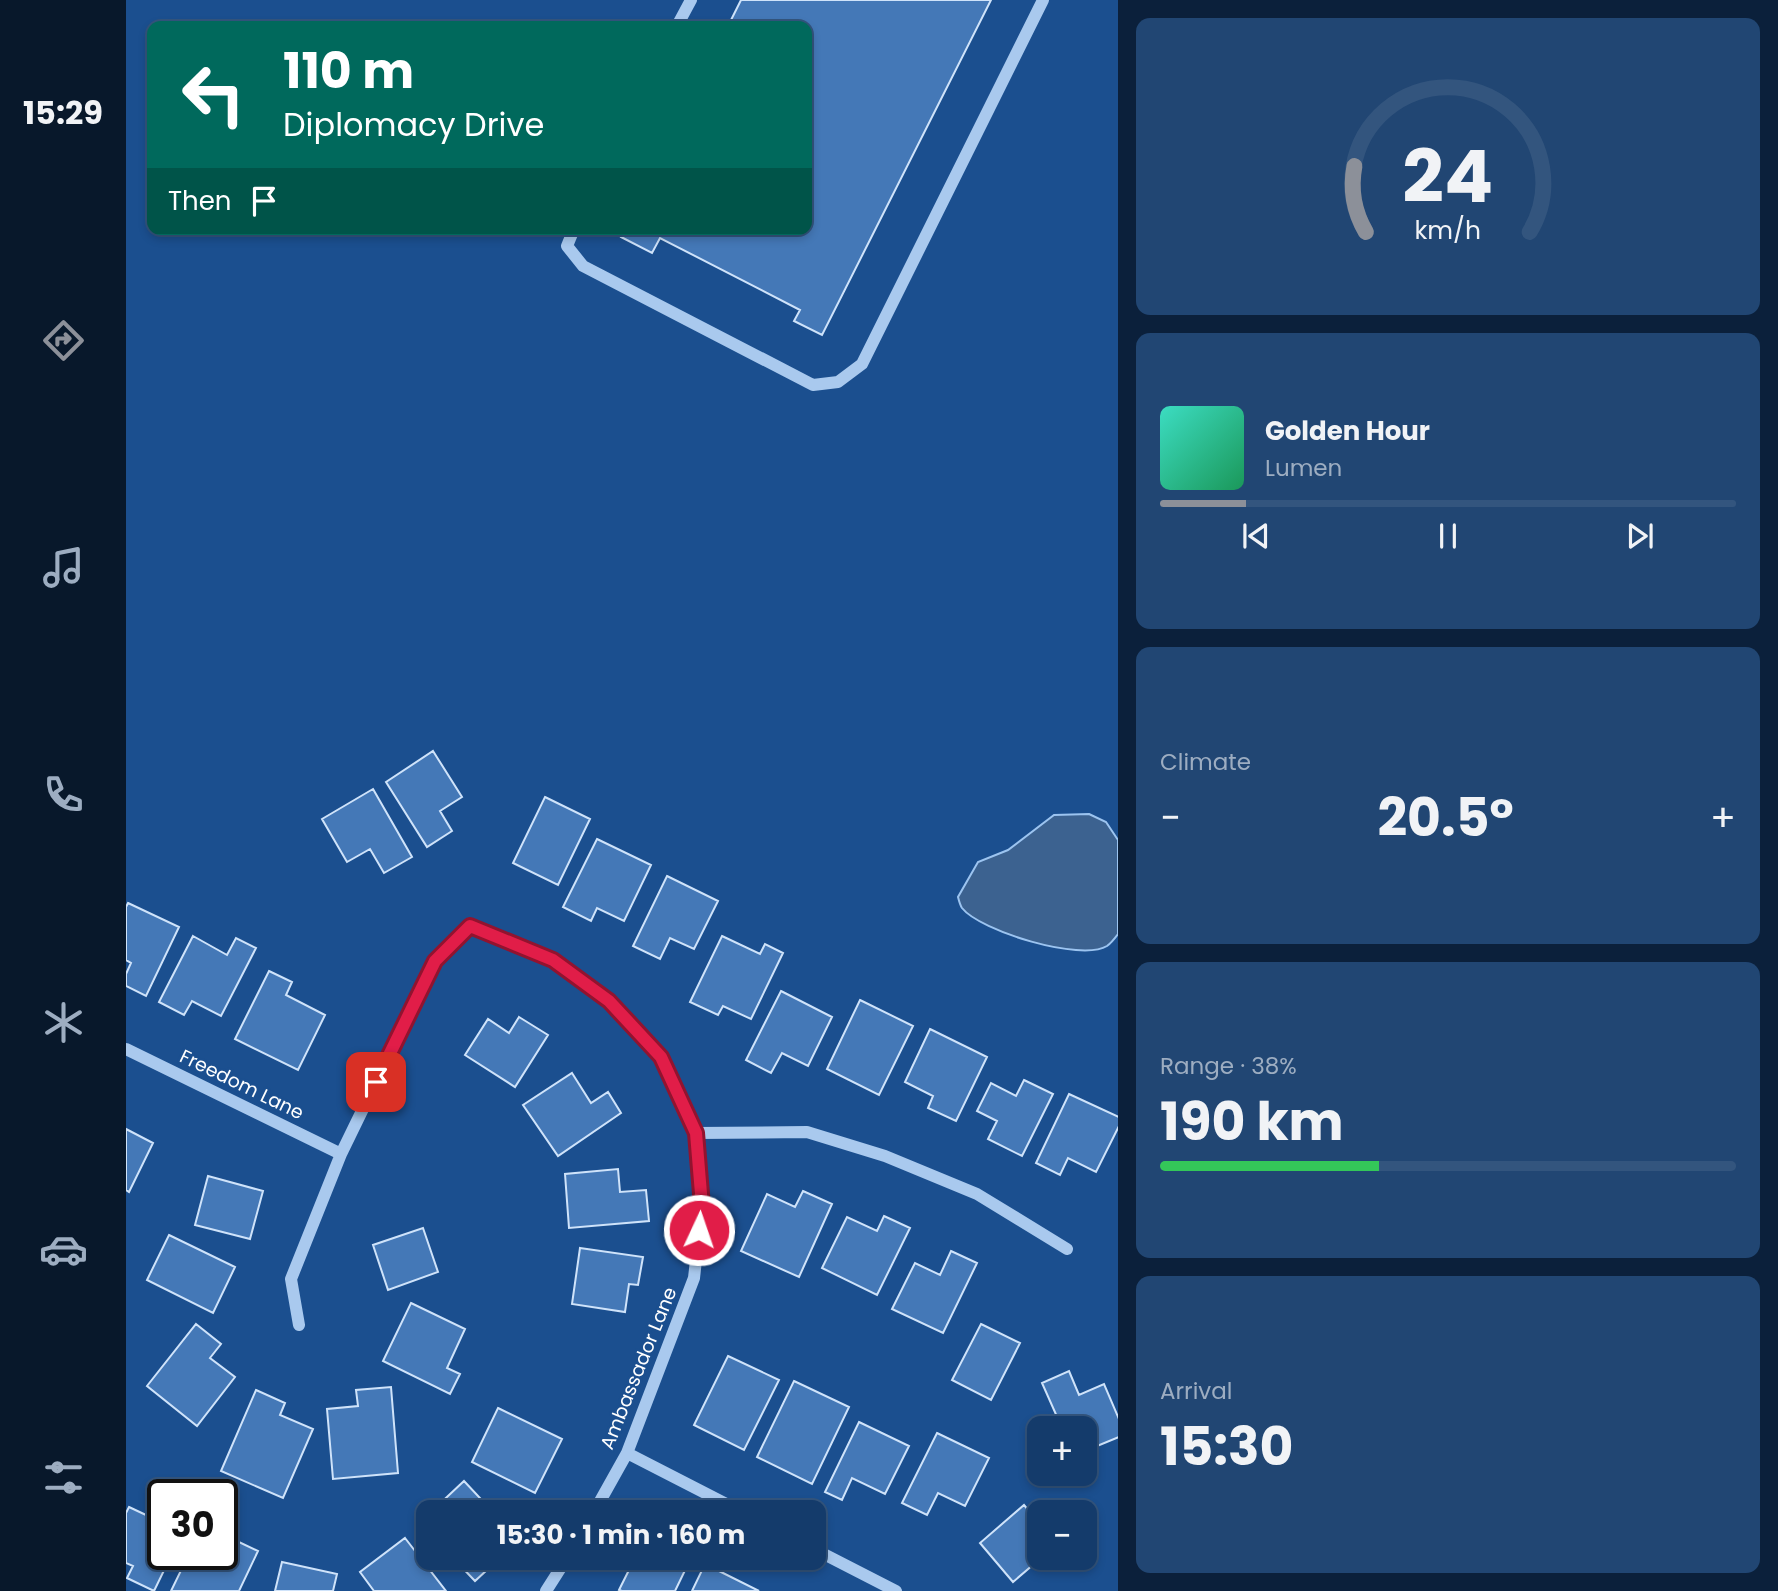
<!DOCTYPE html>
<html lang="en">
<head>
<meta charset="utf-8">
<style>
	:root { --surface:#143b6b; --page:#214673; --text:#f1f3f6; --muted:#9dadc1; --line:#33557e; --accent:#8c9099 }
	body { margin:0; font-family:Poppins,sans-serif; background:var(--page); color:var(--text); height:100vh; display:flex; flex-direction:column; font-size:26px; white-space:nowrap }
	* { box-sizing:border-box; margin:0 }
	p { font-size:23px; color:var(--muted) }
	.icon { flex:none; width:38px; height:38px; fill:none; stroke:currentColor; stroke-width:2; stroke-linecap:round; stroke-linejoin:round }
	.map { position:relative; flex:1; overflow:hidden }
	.panel { display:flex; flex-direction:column; gap:18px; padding:18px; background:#0b203b; width:660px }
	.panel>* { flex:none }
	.top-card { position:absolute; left:21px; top:21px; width:665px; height:214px; border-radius:14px; box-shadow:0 4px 10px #0003,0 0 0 2px var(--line); background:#00695c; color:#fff; overflow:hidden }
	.fabs { position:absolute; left:901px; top:1416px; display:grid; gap:14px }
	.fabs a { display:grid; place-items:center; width:70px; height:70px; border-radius:14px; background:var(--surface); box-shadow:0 4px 10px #0003,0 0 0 2px var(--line); font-size:35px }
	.speed { position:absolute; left:21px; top:1479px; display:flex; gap:14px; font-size:35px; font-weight:700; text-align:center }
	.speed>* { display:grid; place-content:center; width:91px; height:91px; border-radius:50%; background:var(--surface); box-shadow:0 4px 10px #0003,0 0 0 2px var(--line); line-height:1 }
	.speed .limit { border:4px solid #111; border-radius:10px; background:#fff; color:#111 }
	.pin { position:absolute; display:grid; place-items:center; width:60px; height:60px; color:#fff; margin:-30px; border-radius:14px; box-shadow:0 4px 10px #0006 }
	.me { position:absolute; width:77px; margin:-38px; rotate:3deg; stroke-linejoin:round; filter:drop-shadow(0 0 5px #0008) }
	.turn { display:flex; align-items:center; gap:24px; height:147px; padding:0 21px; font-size:32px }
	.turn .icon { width:91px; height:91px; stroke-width:2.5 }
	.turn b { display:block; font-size:49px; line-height:60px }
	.then { display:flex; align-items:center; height:66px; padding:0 21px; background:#0003; gap:14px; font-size:26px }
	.big { font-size:52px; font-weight:700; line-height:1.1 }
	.panel .tile { flex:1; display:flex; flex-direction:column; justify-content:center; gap:10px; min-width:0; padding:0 24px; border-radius:14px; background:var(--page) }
	.panel .dial { align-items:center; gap:0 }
	.dial svg { height:182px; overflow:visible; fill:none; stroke:var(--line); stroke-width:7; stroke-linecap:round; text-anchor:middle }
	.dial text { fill:var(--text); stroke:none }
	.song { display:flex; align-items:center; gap:21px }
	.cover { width:84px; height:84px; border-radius:10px; background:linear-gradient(135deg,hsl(170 70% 55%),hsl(150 70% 35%)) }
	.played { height:7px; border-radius:4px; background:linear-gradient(90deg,var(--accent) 15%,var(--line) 15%) }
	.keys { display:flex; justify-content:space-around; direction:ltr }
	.heat { display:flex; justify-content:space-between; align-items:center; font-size:38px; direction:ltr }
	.charge { height:10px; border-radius:5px; background:linear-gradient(90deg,#34c759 38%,var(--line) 0) }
	.trip { position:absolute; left:290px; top:1500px; width:410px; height:70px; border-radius:14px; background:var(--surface); box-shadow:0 4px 10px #0003,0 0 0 2px var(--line); font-weight:700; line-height:70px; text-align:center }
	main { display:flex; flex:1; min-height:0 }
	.dock { display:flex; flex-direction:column; width:126px; justify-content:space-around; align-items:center; background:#08182b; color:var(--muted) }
	.dock .icon { width:49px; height:49px }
	.dock .selected { color:var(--accent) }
	.dock b { font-size:32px; color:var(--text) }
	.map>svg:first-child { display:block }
	.water { fill:#3c6290; stroke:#9cc4f0; stroke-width:2 }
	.building { fill:#4478b7; stroke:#cfe3fa; stroke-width:2 }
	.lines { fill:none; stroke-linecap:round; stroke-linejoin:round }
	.minor { stroke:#a9c9ee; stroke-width:12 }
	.route-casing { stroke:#92132f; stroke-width:18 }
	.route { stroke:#e11d48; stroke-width:12 }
	.labels { text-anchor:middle; stroke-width:5; stroke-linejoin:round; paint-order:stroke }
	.street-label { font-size:19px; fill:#fff; stroke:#1b4f8f }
</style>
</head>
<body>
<main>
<nav class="dock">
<b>15:29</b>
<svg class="icon selected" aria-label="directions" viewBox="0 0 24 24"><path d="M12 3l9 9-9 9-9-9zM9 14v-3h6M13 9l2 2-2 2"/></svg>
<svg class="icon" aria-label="music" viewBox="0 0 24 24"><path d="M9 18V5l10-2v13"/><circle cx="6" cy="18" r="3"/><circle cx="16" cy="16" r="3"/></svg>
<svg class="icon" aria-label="phone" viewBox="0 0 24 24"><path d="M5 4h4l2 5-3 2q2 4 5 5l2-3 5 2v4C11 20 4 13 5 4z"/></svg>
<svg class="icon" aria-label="climate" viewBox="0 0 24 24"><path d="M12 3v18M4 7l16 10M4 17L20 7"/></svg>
<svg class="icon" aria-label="car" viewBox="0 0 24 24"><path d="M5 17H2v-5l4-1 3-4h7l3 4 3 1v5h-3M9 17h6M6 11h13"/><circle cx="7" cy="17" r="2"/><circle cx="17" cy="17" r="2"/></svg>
<svg class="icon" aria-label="filters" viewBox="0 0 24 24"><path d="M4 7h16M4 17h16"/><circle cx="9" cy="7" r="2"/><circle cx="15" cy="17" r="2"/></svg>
</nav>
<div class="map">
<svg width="993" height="1591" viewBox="0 0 993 1591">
	<rect width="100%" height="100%" fill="#1b4f8f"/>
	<path class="water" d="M963,814L980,822L992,840V934C989,938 985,943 981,946C955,962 854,931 836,908C834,905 833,901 832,897L852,862L882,850L928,815Z"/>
	<path class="building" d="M615,0H865L696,335L668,321L674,310L534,238L526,253L495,237L499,229H681V26H602Z
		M307,751L336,797L314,811L326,831L301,847L260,782Z
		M247,789L286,857L258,873L244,849L221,862L196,819Z
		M419,797L464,819L432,885L387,863Z
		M471,839L525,865L498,921L471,908L465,921L437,907Z
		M541,876L592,901L568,949L544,938L534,959L507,946Z
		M2,903L53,927L20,996L0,986V974L5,963L0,960V907Z
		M67,936L101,955L110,938L130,948L95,1016L66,1001L58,1015L33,1002Z
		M596,936L634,954L639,944L657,953L625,1019L597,1006L592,1015L564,1002Z
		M143,971L166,982L160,995L199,1015L172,1070L109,1039Z
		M655,991L706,1017L682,1066L656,1053L645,1073L620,1060Z
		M734,1000L787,1026L753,1095L701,1069Z
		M393,1017L422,1035L389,1087L339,1055L362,1019L383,1033Z
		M804,1029L861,1057L830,1121L802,1108L807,1096L779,1082Z
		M446,1073L465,1103L482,1092L495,1113L432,1156L397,1105Z
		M898,1080L927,1094L896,1156L862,1139L871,1121L851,1111L865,1083L890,1096Z
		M943,1094L993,1117V1126L970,1172L942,1158L934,1175L910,1163Z
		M0,1129L27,1143L3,1192L0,1190Z
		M492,1169L494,1192L520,1190L523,1221L443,1228L439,1174Z
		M82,1176L137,1191L124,1239L69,1225Z
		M677,1191L706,1204L673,1277L615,1251L641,1194L669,1207Z
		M758,1216L784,1228L751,1295L696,1268L721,1217L751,1231Z
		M297,1228L312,1272L262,1290L247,1245Z
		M43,1235L109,1267L87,1313L21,1280Z
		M454,1248L517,1257L512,1285L503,1284L499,1312L446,1304Z
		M825,1251L851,1263L817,1333L766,1309L789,1263L814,1275Z
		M285,1303L339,1329L321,1368L334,1374L324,1394L257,1361Z
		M70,1324L95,1344L84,1358L109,1377L71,1426L21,1386Z
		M855,1324L894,1343L865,1400L826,1380Z
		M602,1356L653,1380L618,1450L568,1425Z
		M943,1371L953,1395L978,1384L993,1419V1437L959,1451V1428H936L916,1383Z
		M668,1381L723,1407L686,1484L631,1457Z
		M265,1387L272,1473L207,1479L201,1409L232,1406L230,1390Z
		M130,1390L159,1403L154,1415L187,1429L157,1498L95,1471Z
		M372,1408L436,1439L409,1493L346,1462Z
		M733,1422L783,1446L759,1494L726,1478L716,1500L699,1492Z
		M811,1433L863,1458L839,1506L812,1493L801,1515L776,1503Z
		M338,1481L367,1512H305Z
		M898,1505L914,1524V1558H915L887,1582L854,1543Z
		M3,1507L37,1523V1554H46L28,1591L1,1578L7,1566L0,1563V1513Z
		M96,1534L132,1551L113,1591H45L63,1554H96Z
		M279,1538L320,1591H248L234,1572Z
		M327,1558H374L349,1581Z
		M509,1558H565L549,1591H496L493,1590Z
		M156,1562L211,1574L207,1591H149Z
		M579,1564L633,1591H566Z"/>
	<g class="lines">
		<path class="minor" d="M551,26L565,0
			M448,229L441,246L457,266L687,385L712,382L736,364L917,0
			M0,1049L215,1154
			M570,1133L681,1132L759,1156L851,1194L941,1249
			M173,1325L165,1279L215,1154L309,961L344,926L427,960L483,1001L535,1057L570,1133L576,1206L568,1278L501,1453L468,1512
			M501,1453L616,1512
			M688,1549L770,1591
			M420,1591L441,1558"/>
	</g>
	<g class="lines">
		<g class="route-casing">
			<path id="route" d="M250,1082L309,961L344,926L427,960L483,1001L535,1057L570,1133L576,1206L573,1230"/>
		</g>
		<use href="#route" class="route"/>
	</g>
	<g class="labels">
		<g class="street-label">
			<text transform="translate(116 1084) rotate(26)" y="7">Freedom Lane</text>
			<text transform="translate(512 1368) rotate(-68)" y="7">Ambassador Lane</text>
		</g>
	</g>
</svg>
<div class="fabs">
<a>+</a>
<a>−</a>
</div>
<div class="speed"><div class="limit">30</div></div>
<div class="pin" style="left:250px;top:1082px;background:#d93025"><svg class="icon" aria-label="arrive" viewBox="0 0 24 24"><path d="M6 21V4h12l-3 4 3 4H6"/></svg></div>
<svg class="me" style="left:573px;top:1230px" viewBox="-20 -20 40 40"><circle r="17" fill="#e11d48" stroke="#fff" stroke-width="3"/><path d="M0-11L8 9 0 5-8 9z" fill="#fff"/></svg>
<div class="trip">15:30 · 1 min · 160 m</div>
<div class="top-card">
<div class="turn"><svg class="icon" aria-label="left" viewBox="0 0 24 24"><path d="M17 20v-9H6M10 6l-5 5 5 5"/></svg><div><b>110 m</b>Diplomacy Drive</div></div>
<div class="then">Then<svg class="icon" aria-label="arrive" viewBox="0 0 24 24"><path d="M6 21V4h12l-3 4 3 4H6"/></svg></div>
</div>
</div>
<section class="panel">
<div class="tile dial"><svg viewBox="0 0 100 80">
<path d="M14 69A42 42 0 1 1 86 69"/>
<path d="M14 69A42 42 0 0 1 9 40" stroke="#8c9099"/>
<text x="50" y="56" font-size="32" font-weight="700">24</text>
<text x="50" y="72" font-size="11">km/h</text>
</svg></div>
<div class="tile">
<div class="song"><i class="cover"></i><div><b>Golden Hour</b><p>Lumen</p></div></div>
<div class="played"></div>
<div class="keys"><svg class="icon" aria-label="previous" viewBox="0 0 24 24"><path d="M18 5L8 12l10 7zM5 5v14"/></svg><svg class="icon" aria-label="pause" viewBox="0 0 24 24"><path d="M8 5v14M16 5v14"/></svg><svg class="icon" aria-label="next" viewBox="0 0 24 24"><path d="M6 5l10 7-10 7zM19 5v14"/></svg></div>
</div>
<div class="tile"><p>Climate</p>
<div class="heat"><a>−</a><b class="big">20.5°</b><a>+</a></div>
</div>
<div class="tile"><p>Range · 38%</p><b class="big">190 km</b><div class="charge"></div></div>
<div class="tile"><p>Arrival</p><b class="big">15:30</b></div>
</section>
</main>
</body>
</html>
